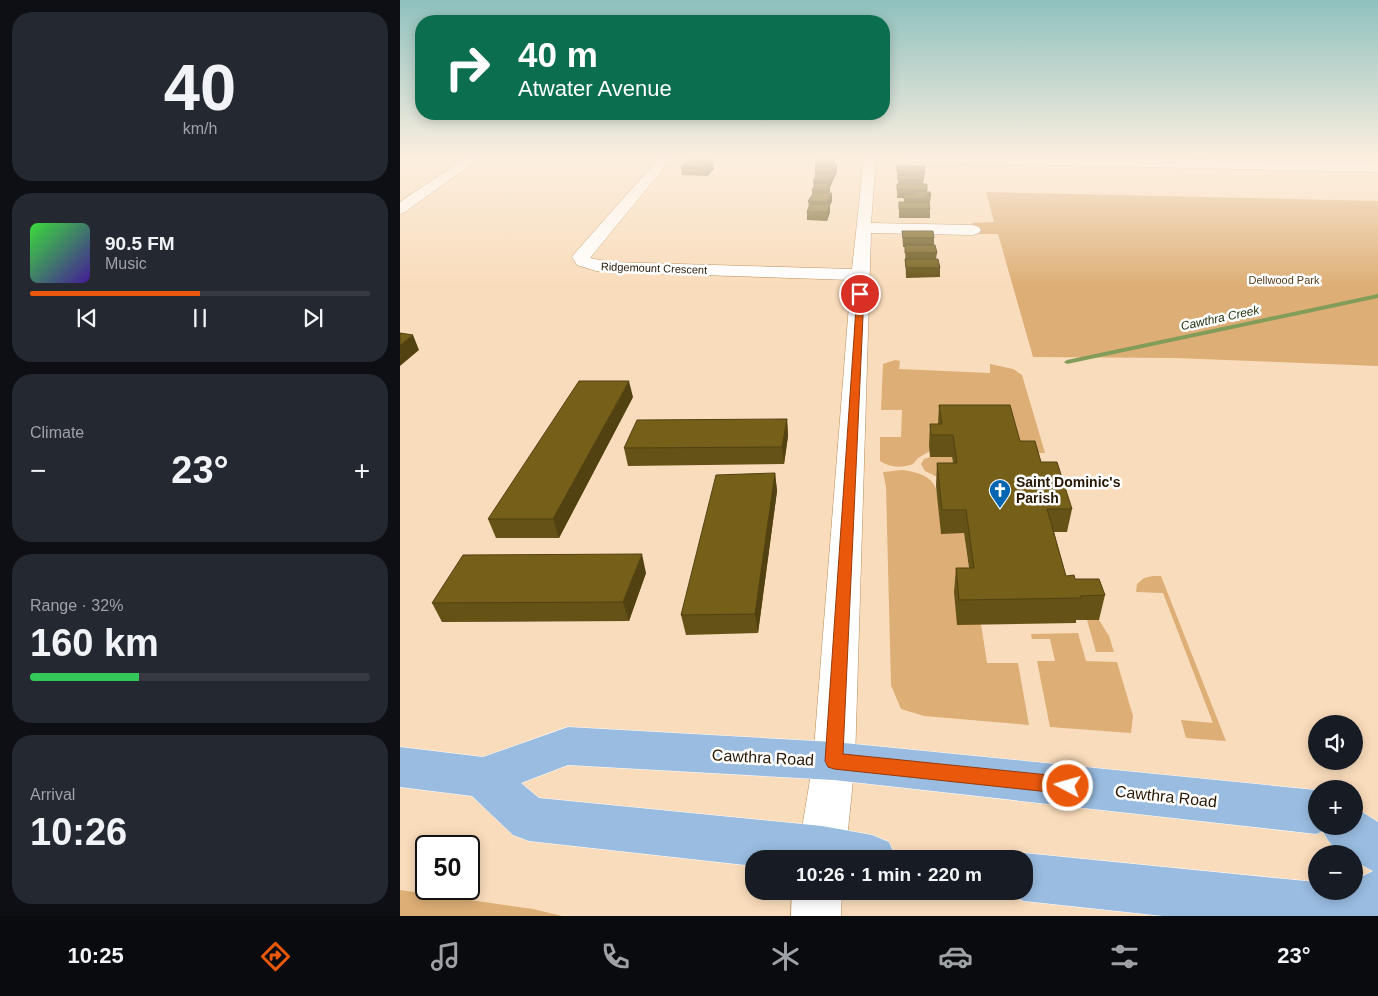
<!DOCTYPE html>
<html lang="en">
<head>
<meta charset="utf-8">
<style>
	:root { --surface:#171b24; --page:#242831; --text:#f1f3f6; --muted:#9ea1a6; --line:#363941; --accent:#ea580c }
	body { margin:0; font-family:Helvetica,sans-serif; background:var(--page); color:var(--text); height:100vh; display:flex; flex-direction:column; font-size:19px; white-space:nowrap }
	* { box-sizing:border-box; margin:0 }
	p { font-size:16px; color:var(--muted) }
	.icon { flex:none; width:28px; height:28px; fill:none; stroke:currentColor; stroke-width:2; stroke-linecap:round; stroke-linejoin:round }
	.map { position:relative; flex:1; overflow:hidden }
	.panel { display:flex; flex-direction:column; gap:12px; padding:12px; background:#0d0f14; width:400px }
	.panel>* { flex:none }
	.hud { position:absolute; left:15px; top:15px; width:475px; height:105px; border-radius:20px; box-shadow:0 2px 12px #0003; background:#0b6e4f; color:#fff; overflow:hidden }
	.controls { position:absolute; left:908px; top:715px; display:grid; gap:10px }
	.controls a { display:grid; place-items:center; width:55px; height:55px; border-radius:50%; background:var(--surface); box-shadow:0 2px 12px #0003; font-size:25px }
	.speed { position:absolute; left:15px; top:835px; display:flex; gap:10px; font-size:25px; font-weight:700; text-align:center }
	.speed>* { display:grid; place-content:center; width:65px; height:65px; border-radius:50%; background:var(--surface); box-shadow:0 2px 12px #0003; line-height:1 }
	.speed .limit { border:2px solid #111; border-radius:8px; background:#fff; color:#111 }
	.pin { position:absolute; display:grid; place-items:center; width:42px; height:42px; color:#fff; margin:-21px; border:2px solid #fff; border-radius:50%; box-shadow:0 1px 5px #0007 }
	.me { position:absolute; width:55px; margin:-28px; rotate:276deg; stroke-linejoin:round; filter:drop-shadow(0 0 4px #0008) }
	.turn { display:flex; align-items:center; gap:18px; height:105px; padding:0 20px; font-size:22px }
	.turn .icon { width:65px; height:65px; stroke-width:2.5 }
	.turn b { display:block; font-size:35px; line-height:42px }
	.big { font-size:38px; font-weight:700; line-height:1.1 }
	.panel .widget { flex:1; display:flex; flex-direction:column; justify-content:center; gap:8px; min-width:0; padding:0 18px; border-radius:20px; background:var(--page) }
	.panel .dial { align-items:center; gap:0 }
	.dial b { font-size:65px; line-height:1 }
	.song { display:flex; align-items:center; gap:15px }
	.cover { width:60px; height:60px; border-radius:8px; background:linear-gradient(135deg,hsl(120 70% 55%),hsl(260 70% 35%)) }
	.played { height:5px; border-radius:2px; background:linear-gradient(90deg,var(--accent) 50%,var(--line) 50%) }
	.keys { display:flex; justify-content:space-around; direction:ltr }
	.heat { display:flex; justify-content:space-between; align-items:center; font-size:28px; direction:ltr }
	.charge { height:8px; border-radius:4px; background:linear-gradient(90deg,#34c759 32%,var(--line) 0) }
	.trip { position:absolute; left:345px; top:850px; width:288px; height:50px; border-radius:20px; background:var(--surface); box-shadow:0 2px 12px #0003; font-weight:700; line-height:50px; text-align:center }
	.tabs { display:flex; height:80px; justify-content:space-around; align-items:center; background:#090b0e; color:var(--muted) }
	.tabs .icon { width:35px; height:35px }
	.tabs .on { color:var(--accent) }
	.tabs b { font-size:22px; color:var(--text) }
	main { display:flex; flex:1; min-height:0 }
	.map>svg:first-child { display:block }
	.green { fill:#ddae75 }
	.lines { fill:none; stroke-linecap:round; stroke-linejoin:round }
	.stream { fill:#829c59; fill-rule:evenodd }
	.minor-casing { stroke:#b88c55; stroke-width:1 }
	.major-casing { stroke:#fff; stroke-width:1 }
	.minor { fill:#fff; fill-rule:evenodd }
	.major { fill:#99bce0; fill-rule:evenodd }
	.wall { fill:#655216 }
	.shaded-wall { fill:#524212 }
	.building { fill:#755f19; stroke:#524212 }
	.route { fill:#ea580c; stroke:#983908 }
	.labels { text-anchor:middle; stroke-width:5; stroke-linejoin:round; paint-order:stroke }
	.far-street-label { font-size:11px; fill:#281702; stroke:#fff }
	.far-park-label { font-size:11px; fill:#553b19; stroke:#fff }
	.far-water-label { font-size:12px; font-style:italic; fill:#22330f; stroke:#fff }
	.poi-label { font-size:14px; font-weight:bold; fill:#281702; stroke:#fff; text-anchor:start }
	.near-street-label { font-size:16px; fill:#281702; stroke:#fff }
</style>
</head>
<body>
<main>
<section class="panel">
<div class="widget dial"><b>40</b><p>km/h</p></div>
<div class="widget">
<div class="song"><i class="cover"></i><div><b>90.5 FM</b><p>Music</p></div></div>
<div class="played"></div>
<div class="keys"><svg class="icon" aria-label="previous" viewBox="0 0 24 24"><path d="M18 5L8 12l10 7zM5 5v14"/></svg><svg class="icon" aria-label="pause" viewBox="0 0 24 24"><path d="M8 5v14M16 5v14"/></svg><svg class="icon" aria-label="next" viewBox="0 0 24 24"><path d="M6 5l10 7-10 7zM19 5v14"/></svg></div>
</div>
<div class="widget"><p>Climate</p>
<div class="heat"><a>−</a><b class="big">23°</b><a>+</a></div>
</div>
<div class="widget"><p>Range · 32%</p><b class="big">160 km</b><div class="charge"></div></div>
<div class="widget"><p>Arrival</p><b class="big">10:26</b></div>
</section>
<div class="map">
<svg width="978" height="916" viewBox="0 0 978 916">
	<rect width="100%" height="100%" fill="#f9dcbb"/>
	<path class="green" d="M586,192L978,201V366L775,358L633,357L598,234H576L572,223L594,222Z
		M495,360L500,361L499,369L590,373V364L613,369L622,375L645,453L530,451L518,458L513,464C502,468 490,468 480,461V437H501L502,410H481L483,364Z
		M530,457H552L556,486L525,471L521,464L524,459Z
		M502,470C546,475 537,497 541,533H564L572,592L581,624L587,663H618L629,725L524,716L501,709L491,685L486,487L483,472Z
		M753,576H761L826,741L786,738L781,720L813,723L763,593L736,592L737,584L744,578Z
		M687,620H699L709,636L714,652H696Z
		M678,633L686,661L717,662L733,716L731,733L650,727L637,661H655L650,639H632L631,634Z
		M0,890L133,909L162,916H0Z"/>
	<g class="lines">
		<path class="stream" d="M978,294V298L667,364L664,362L667,360Z"/>
		<g class="minor-casing">
			<path id="minor" d="M65,158H80L5,212L0,214V202Z
				M259,158H272L190,258L210,262L452,269L464,158H476L471,223L573,225L579,227L581,230L579,233L573,235L471,233L455,761L445,859H397L413,761L451,280L210,272L196,271L177,265L172,257L175,253Z
				M507,158H713L978,164V172L513,162Z
				M392,891H442L441,916H391Z"/>
		</g>
		<g class="major-casing">
			<path id="major" d="M168,727L434,742L916,790V826H954V807L978,822V916H763L624,901L607,894L606,891H624V859H610L624,853L916,882V891H954V884L961,877L973,871L954,861V854C939,854 929,845 923,831L916,834L434,780L168,765L121,783L139,798L422,826L472,835L489,842L496,859H354V866L129,841L113,835L72,796L0,787V747L83,757Z"/>
		</g>
		<use href="#minor" class="minor"/>
		<use href="#major" class="major"/>
	</g>
	<path class="wall" d="M289,158H313V160L311,162L314,169L307,176L282,175L281,167L289,161Z
		M418,158H435V165H437V172L430,187V191L429,193L432,201L430,205V212L427,221L407,220V212L409,207L408,201L412,195V190L414,187L413,181L415,177V163Z
		M497,166L525,172L523,184H527V192L531,195L530,202H529L530,209V218H499V202H504V198H497V184H498V179H497Z
		M502,231L534,238V245L537,253L536,259L540,268V277L506,278L505,247H503Z
		M233,397L159,538H96L88,519Z
		M539,405L620,441L641,462L672,509L667,532H654L666,576L675,579L705,595L699,620H676V623L557,625L554,592L556,568H569L564,533L541,534L536,486L537,463H553L552,457H530L529,446L530,424H538Z
		M387,419L388,436L384,464L228,466L224,448Z
		M375,473L377,491L358,633L286,635L281,615Z
		M246,573L229,621L42,622L32,603Z"/>
	<path class="shaded-wall" d="M306,158H313V160L306,166L305,159Z
		M434,158H435V163L432,170V163Z
		M313,162L314,169L307,176L306,168Z
		M437,165V172L430,187V191L426,199V191L429,185V181L433,174V172Z
		M432,193V201L430,205V212L427,221V202Z
		M13,335L19,350L0,366V345Z
		M229,381L233,397L159,538L153,519Z
		M387,419L388,436L384,464L382,447Z
		M375,473L377,491L358,633L355,614Z
		M242,554L246,573L229,621L223,602Z"/>
	<path class="building" d="M289,158H306L305,159H289Z
		M418,158H434L432,163H415Z
		M288,161L313,162L306,168L281,167Z
		M420,165H437L433,172L415,171Z
		M497,166H524L525,172H497Z
		M418,174H433L429,181H413Z
		M498,175H523V180H498Z
		M416,183L430,184L426,191L412,190Z
		M497,184H527V190H497Z
		M515,192H530L531,195L526,194V199H504L503,194H516Z
		M414,193H432L427,202L408,201Z
		M499,202H529L530,209H499Z
		M410,204H430L427,212H407Z
		M502,231H533L534,238H503Z
		M505,245H535L537,253H505Z
		M505,259H538L540,268H506Z
		M0,333L13,335L0,345Z
		M179,381H229L153,519H88Z
		M539,405H610L620,441H635L641,462H657L672,509H647L666,576L674,575L675,579H699L705,595L680,596L681,598L559,600L556,568H574L566,510H542L537,463H557L553,435H531L530,424H542Z
		M387,419L382,447L224,448L237,420Z
		M375,473L355,614L281,615L316,475Z
		M242,554L223,602L32,603L63,555Z"/>
	<linearGradient id="sky" x2="0" y2="1"><stop stop-color="#8fc1be"/><stop offset="0.55" stop-color="#fcefe0"/><stop offset="1" stop-color="#fcefe0" stop-opacity="0"/></linearGradient>
	<rect width="978" height="287" fill="url(#sky)"/>
	<path class="route" d="M457,293L464,294L443,754L668,777L675,780L677,786L675,792L668,794L434,769L428,767L425,761Z"/>
	<defs>
		<g id="church-pin" transform="scale(1.125)"><path d="M0 17L-7.5 6A9.5 9.5 0 1 1 7.5 6Z" fill="#0165b2" stroke="#fff"/><path d="M-1.2-6h2.4v3.5h3.3v2.4h-3.3V6h-2.4V-.1h-3.3v-2.4h3.3Z" fill="#fff"/></g>
	</defs>
	<g fill-rule="evenodd">
		<use href="#church-pin" x="600" y="490"/>
	</g>
	<g class="labels">
		<g class="far-street-label">
			<text transform="translate(254 268) rotate(2)" y="4">Ridgemount Crescent</text>
		</g>
		<g class="far-park-label">
			<text x="884" y="284">Dellwood Park</text>
		</g>
		<g class="far-water-label">
			<text transform="translate(820 318) rotate(-12)" y="4">Cawthra Creek</text>
		</g>
		<g class="poi-label">
			<text x="616" y="487">Saint Dominic's<tspan x="616" dy="16">Parish</tspan></text>
		</g>
		<g class="near-street-label">
			<text transform="translate(363 757) rotate(3)" y="6">Cawthra Road</text>
			<text transform="translate(766 796) rotate(6)" y="6">Cawthra Road</text>
		</g>
	</g>
</svg>
<div class="controls">
<a><svg class="icon" aria-label="sound" viewBox="0 0 24 24"><path d="M4 9h4l5-4v14l-5-4H4zM17 9q2 3 0 6"/></svg></a>
<a>+</a>
<a>−</a>
</div>
<div class="speed"><div class="limit">50</div></div>
<div class="pin" style="left:460px;top:294px;background:#d93025"><svg class="icon" aria-label="arrive" viewBox="0 0 24 24"><path d="M6 21V4h12l-3 4 3 4H6"/></svg></div>
<svg class="me" style="left:668px;top:786px" viewBox="-20 -20 40 40"><circle r="17" fill="#ea580c" stroke="#fff" stroke-width="3"/><path d="M0-11L8 9 0 5-8 9z" fill="#fff"/></svg>
<div class="trip">10:26 · 1 min · 220 m</div>
<div class="hud">
<div class="turn"><svg class="icon" aria-label="right" viewBox="0 0 24 24"><path d="M7 20v-9h11M14 6l5 5-5 5"/></svg><div><b>40 m</b>Atwater Avenue</div></div>
</div>
</div>
</main>
<nav class="tabs">
<b>10:25</b>
<svg class="icon on" aria-label="directions" viewBox="0 0 24 24"><path d="M12 3l9 9-9 9-9-9zM9 14v-3h6M13 9l2 2-2 2"/></svg>
<svg class="icon" aria-label="music" viewBox="0 0 24 24"><path d="M9 18V5l10-2v13"/><circle cx="6" cy="18" r="3"/><circle cx="16" cy="16" r="3"/></svg>
<svg class="icon" aria-label="phone" viewBox="0 0 24 24"><path d="M5 4h4l2 5-3 2q2 4 5 5l2-3 5 2v4C11 20 4 13 5 4z"/></svg>
<svg class="icon" aria-label="climate" viewBox="0 0 24 24"><path d="M12 3v18M4 7l16 10M4 17L20 7"/></svg>
<svg class="icon" aria-label="car" viewBox="0 0 24 24"><path d="M5 17H2v-5l4-1 3-4h7l3 4 3 1v5h-3M9 17h6M6 11h13"/><circle cx="7" cy="17" r="2"/><circle cx="17" cy="17" r="2"/></svg>
<svg class="icon" aria-label="filters" viewBox="0 0 24 24"><path d="M4 7h16M4 17h16"/><circle cx="9" cy="7" r="2"/><circle cx="15" cy="17" r="2"/></svg>
<b>23°</b>
</nav>
</body>
</html>
